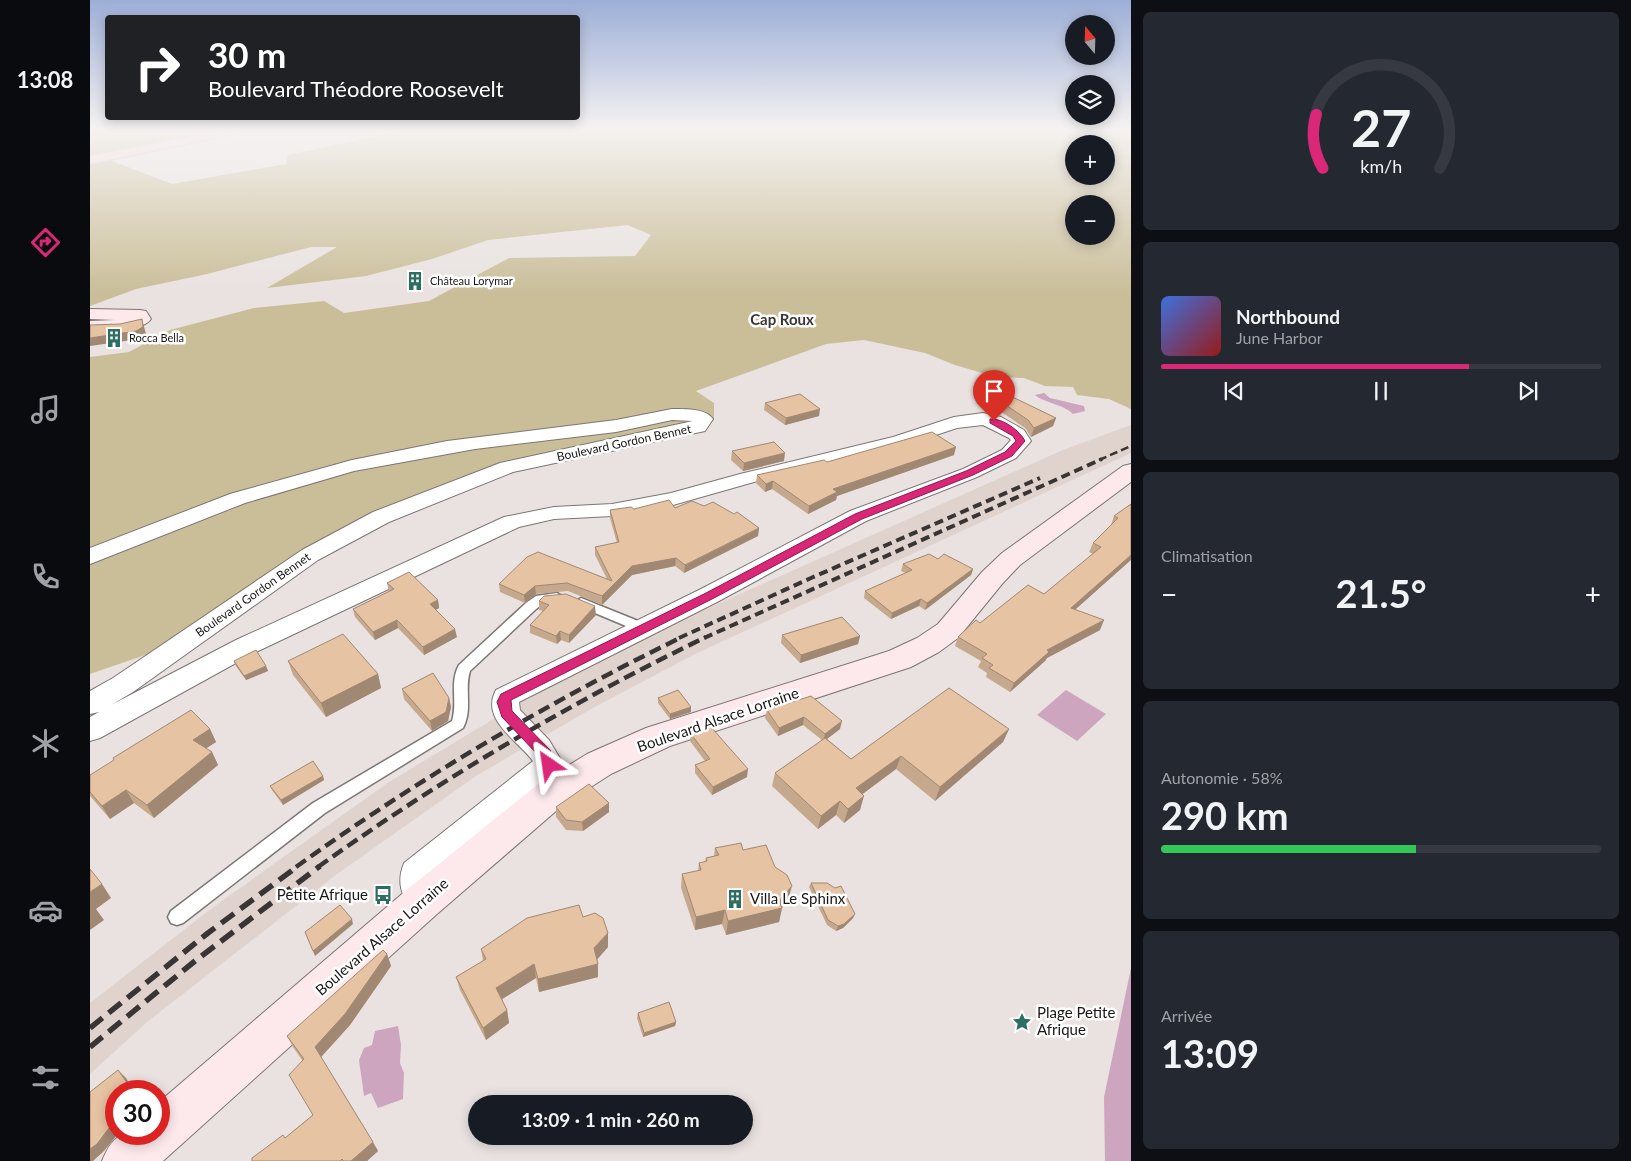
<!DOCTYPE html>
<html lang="fr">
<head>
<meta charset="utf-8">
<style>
	:root { --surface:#171b24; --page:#242831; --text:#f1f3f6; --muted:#9ea1a6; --line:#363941; --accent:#db2777 }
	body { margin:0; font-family:Lato,sans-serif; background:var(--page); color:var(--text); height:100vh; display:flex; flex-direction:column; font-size:19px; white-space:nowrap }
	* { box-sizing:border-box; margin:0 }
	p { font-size:16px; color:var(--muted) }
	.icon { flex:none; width:28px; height:28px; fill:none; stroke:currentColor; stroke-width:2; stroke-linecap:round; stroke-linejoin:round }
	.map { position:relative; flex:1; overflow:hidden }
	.sheet { display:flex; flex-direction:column; gap:12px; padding:12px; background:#0d0f14; width:500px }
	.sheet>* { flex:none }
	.hud { position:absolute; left:15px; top:15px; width:475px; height:105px; border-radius:5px; box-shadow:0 2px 12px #0003; background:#202124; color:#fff; overflow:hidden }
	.needle { width:32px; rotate:341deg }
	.buttons { position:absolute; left:975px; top:15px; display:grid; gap:10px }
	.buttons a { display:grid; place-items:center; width:50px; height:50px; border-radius:50%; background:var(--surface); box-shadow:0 2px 12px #0003; font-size:25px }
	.speed { position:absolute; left:15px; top:1080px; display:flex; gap:10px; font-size:25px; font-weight:700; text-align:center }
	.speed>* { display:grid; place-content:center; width:65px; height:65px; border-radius:50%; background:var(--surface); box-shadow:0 2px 12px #0003; line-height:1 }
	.speed .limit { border:8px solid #d22; background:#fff; color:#111 }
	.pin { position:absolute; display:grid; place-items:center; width:42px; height:42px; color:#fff; margin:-51px -21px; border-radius:50% 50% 50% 0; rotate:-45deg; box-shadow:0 0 5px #0007 }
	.pin .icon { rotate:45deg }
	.me { position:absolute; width:55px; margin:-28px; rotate:328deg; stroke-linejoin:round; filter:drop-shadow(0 0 4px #0008) }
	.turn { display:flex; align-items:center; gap:18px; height:105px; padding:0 20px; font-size:22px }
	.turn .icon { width:65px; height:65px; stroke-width:2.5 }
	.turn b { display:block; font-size:35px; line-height:42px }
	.big { font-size:38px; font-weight:700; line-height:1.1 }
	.sheet .tile { flex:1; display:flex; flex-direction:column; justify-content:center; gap:8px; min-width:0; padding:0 18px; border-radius:8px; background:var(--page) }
	.sheet .dial { align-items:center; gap:0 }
	.dial svg { height:130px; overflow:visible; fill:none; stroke:var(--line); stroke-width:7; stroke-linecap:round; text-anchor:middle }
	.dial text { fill:var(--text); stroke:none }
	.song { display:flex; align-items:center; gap:15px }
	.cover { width:60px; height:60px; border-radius:8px; background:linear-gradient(135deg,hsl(220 70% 55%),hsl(0 70% 35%)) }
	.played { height:5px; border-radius:2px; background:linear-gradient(90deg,var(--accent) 70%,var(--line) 70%) }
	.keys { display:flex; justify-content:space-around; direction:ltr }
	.heat { display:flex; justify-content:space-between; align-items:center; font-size:28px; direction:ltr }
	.charge { height:8px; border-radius:4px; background:linear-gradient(90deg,#34c759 58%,var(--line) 0) }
	.trip { position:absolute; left:378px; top:1095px; width:285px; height:50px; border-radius:25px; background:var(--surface); box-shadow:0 2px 12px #0003; font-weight:700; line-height:50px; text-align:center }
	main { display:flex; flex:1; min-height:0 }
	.tab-bar { display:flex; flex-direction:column; width:90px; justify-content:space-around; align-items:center; background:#090b0e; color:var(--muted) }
	.tab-bar .icon { width:35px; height:35px }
	.tab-bar .selected { color:var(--accent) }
	.tab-bar b { font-size:22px; color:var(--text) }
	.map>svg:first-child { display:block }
	.built { fill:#e0d2cd }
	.green { fill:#cabe99; fill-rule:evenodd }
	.water { fill:#cea5be }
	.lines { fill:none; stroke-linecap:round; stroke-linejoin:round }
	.lane-casing { stroke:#7c7674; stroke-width:3 }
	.street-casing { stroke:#7c7674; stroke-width:2 }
	.secondary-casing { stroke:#7c7674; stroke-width:2 }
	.primary-casing { stroke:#bfbebe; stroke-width:2 }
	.lane { fill:#fff; fill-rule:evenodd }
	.street { fill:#fff; fill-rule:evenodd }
	.secondary { fill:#fde9ec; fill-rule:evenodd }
	.primary { fill:#fad4d9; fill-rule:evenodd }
	.rail-far3 { stroke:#383534; stroke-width:2.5; stroke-dasharray:8 4; stroke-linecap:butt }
	.rail-far2 { stroke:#383534; stroke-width:4; stroke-dasharray:9 5; stroke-linecap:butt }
	.rail-far1 { stroke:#383534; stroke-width:4.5; stroke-dasharray:12 6; stroke-linecap:butt }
	.rail { stroke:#383534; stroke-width:5.5; stroke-dasharray:16 8; stroke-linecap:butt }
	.wall { fill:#c6a88c }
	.shaded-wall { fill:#a18872 }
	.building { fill:#e6c3a3; stroke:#a18872 }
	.route { fill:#db2777; stroke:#8e194d }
	.labels { text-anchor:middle; stroke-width:5; stroke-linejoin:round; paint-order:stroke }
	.far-poi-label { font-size:11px; fill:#1a1717; stroke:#fff; text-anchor:start }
	.street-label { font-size:12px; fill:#1a1717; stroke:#fff }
	.far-district-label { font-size:15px; font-weight:bold; fill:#3c3736; stroke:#fff }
	.near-street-label { font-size:15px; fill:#1a1717; stroke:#fff }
	.near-poi-label { font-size:15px; fill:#1a1717; stroke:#fff; text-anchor:start }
</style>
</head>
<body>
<main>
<nav class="tab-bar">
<b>13:08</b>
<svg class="icon selected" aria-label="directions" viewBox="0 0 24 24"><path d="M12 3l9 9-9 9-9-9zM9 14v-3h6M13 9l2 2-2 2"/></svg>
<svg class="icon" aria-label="music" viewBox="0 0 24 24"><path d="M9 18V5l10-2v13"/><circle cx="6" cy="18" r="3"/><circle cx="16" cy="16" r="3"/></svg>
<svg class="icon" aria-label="phone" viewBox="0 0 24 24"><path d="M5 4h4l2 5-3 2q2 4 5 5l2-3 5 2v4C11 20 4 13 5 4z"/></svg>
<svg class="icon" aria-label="climate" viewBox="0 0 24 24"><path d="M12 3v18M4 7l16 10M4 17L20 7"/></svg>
<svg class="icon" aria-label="car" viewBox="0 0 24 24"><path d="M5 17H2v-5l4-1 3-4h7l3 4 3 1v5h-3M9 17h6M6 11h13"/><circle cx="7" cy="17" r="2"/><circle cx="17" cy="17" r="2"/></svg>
<svg class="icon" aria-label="filters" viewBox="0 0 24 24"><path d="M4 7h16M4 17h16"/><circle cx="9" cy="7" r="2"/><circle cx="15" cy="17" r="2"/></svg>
</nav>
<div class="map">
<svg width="1041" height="1161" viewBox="0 0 1041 1161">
	<rect width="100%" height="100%" fill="#e9e2e0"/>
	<path class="built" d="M1041,425V453L603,655L501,709L386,776L247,874L57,1022L0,1074V1003L122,908L299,782L435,700L567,631L973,450Z"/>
	<path class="green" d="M0,130H141L12,157L82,184L196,164L198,155L315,130H1041V409L1019,399L987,395L983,387L955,386L934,378L906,377L865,365L835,353L774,340L736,344L606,391L624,403V420L607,429L414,472L295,521L213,566L122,632L0,674V357L39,352L80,330L164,308L234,301L254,313L339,301L419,258L545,256L561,235L538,225L398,240L342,259L276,276L177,288L247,247H221L117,274L46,289L0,306ZM984,144H1016V176H984ZM984,204H1016V236H984Z"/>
	<path class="water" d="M954,393L960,398L994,406L995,411L983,414C973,404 952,402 945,395Z
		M976,690L1016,714L987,741L947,715Z
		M1041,968V1161H1015L1014,1097Z
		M308,1026L311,1045L310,1063L314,1073L313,1099L288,1108L281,1093L274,1096L269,1060L274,1048L282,1045L285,1031Z"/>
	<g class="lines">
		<g class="lane-casing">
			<path id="lane" d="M467,593L473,597L472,600L454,603L446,609L380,671C374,690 383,709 373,728L235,813L93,923L87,925L81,923L78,917L81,911L223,803L362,721C368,702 359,683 369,665L436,603L446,596Z
				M491,598L558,625L560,628L553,633L548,631L486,605L485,602Z"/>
		</g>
		<g class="street-casing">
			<path id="street" d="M582,409C594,409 616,408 623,419L615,431L423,472L299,522L228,560L43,692L21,705L146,640L414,517L464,507L522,504L581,493L650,474L803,437L864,417L893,413L911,417L934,430L941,441L926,458L887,477L776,521L629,601L429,702L430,710L459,740L474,765L469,773L343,880L350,901L345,912L333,917L321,912C312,894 306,883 314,863L443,761C427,740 390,719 406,690L611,589L760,511L873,469L912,450L921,440L919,438L893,425L867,428L816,445L664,482L583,505L522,516L464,519L429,527L164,653L10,738L0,741V717L9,712L0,714V691L23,678L212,550L283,512L410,463L603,421L582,420L526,432L385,449L264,471L155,503L0,564V548L140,494L262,460L357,441L526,420Z"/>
		</g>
		<g class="secondary-casing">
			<path id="secondary" d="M0,309L50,310L56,311L61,319C52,332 15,331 0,331V321L25,320L0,319Z
				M1041,464V482L930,565L912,584L868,638L849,652L821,667L580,746L521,774L473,805L347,914L73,1161H12C26,1127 36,1134 69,1134V1102L319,888L447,785L497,754L556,728L799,651L827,638L848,624L892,572L912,553L1033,466Z"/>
		</g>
		<g class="primary-casing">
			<path id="primary" d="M133,130H155L150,133L0,164V156Z"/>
		</g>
		<use href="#lane" class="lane"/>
		<use href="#street" class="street"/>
		<use href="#secondary" class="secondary"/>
		<use href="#primary" class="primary"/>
		<path class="rail-far3" d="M1009,460L1041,446"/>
		<path class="rail-far2" d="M589,638L721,578L950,478
			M614,638L1012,459"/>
		<path class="rail-far1" d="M206,867C328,779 457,703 592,637
			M228,867C351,779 480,703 616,637"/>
		<path class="rail" d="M0,1028L118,933L208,866
			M0,1047L105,961L230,866"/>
	</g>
	<path class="wall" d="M904,397L966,418L963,426L941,437L935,428L901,405Z
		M675,403L729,416L695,425L674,410Z
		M642,451L694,461L653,471L641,460Z
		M864,455L747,496L746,500L718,514L682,489L675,492L666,483L667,475L737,462Z
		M1041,504L985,610L1010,630L957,658L955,661L920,692L896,677L897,673L888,667L891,661L865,646L868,637L890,623L954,594L1003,554L999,552L1003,543L1021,525L1024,516Z
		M614,506L644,514L669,528L668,536L594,573L585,566L542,575L512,605L478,591L446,594L435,603L410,592L409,584L517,579L505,555V547L527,543L520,518V510Z
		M848,559L883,569L881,575L835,610L829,606L801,619L774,598L775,591L816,573L811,571L813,564Z
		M297,583L348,600L349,608L346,610L367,637L334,655L308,628L285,640L265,617L263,609L299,592Z
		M449,601L506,615L479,643L471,640L467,644L440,633V625L453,611L449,610Z
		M692,635L770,636L768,644L710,663L691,643Z
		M144,661L176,666L178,671L156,680L145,665Z
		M198,661L288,674L291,688L236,717L203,675Z
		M312,689L359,698L361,707L358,721L342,731L314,699Z
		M721,696L750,729L737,739L761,759L919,729L913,742L845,801L806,769L772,794L770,810L754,823L746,815L728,829L682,786L685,773L732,740L713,725L688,736L675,718L677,710Z
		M568,698L601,712L580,719L568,703Z
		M120,729L126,742L116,748L122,752L128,765L64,818L44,803L20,819L0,796V775Z
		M601,734L657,777L622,795L605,773V765L615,761L600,741Z
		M233,776L234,780L193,805L182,790L180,786Z
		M466,807L519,812L493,831L476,830L466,817Z
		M625,848L653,850L698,900L692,908L689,922L636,935L632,924L605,930L591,888L592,874L608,871L609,863L615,862L616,858L624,856Z
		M721,883L765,914L763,918L753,928L746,931L737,925L719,887Z
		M493,917L518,947L507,959L508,977L449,992L446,978L412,999L417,1010L419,1023L396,1040L370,990L366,977L393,961L391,949Z
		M297,954L301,966L260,1025L231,1057L288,1151L277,1161H162L195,1138L223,1115L212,1060L203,1047L197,1036Z
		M548,1013L586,1022L585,1026L553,1037L547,1018Z"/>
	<path class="shaded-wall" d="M52,319L56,334L49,339L0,346V338Z
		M730,409L729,416L695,425L696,418Z
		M966,418L963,426L941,437L944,428Z
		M866,447L864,455L747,496L746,500L718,514L719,506L743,489Z
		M695,453L694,461L653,471L654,463Z
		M683,481L682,489L675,492L676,484Z
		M669,528L668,536L594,573L595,565Z
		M1041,555V560L977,617L981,608Z
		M586,558L585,566L542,575L512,605V596L542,566Z
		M883,569L881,575L835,610L837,603Z
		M445,586L446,594L435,603L434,595Z
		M831,599L829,606L801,619L802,613Z
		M348,600L349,608L342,612L340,604Z
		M505,606L506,615L479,643V635Z
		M307,620L308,628L285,640L283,632Z
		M1014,620L1010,630L957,658L955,661L920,692L924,683L957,650Z
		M365,629L367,637L334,655L333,647Z
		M470,631L471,640L467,644L466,636Z
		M770,636L768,644L710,663L711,655Z
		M176,666L178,671L156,680L154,676Z
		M288,674L291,688L236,717L231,703Z
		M359,698L361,707L358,721L342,731L340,721Z
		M601,707V712L580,719V714Z
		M714,717L713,725L688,736L689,728Z
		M752,721L750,729L733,742L735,734Z
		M120,729L126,742L109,753L103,740Z
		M919,729L913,742L845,801L850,787Z
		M122,752L128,765L64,818L57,805Z
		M811,756L806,769L762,802L766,788Z
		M658,769L657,777L622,795L623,787Z
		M233,776L234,780L193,805L191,800Z
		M36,790L44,803L20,819L12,806Z
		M774,796L770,810L754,823L758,809Z
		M750,801L746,815L728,829L731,816Z
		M519,803V812L493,831L492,822Z
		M12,884L21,898L6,909L14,920L0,930V892Z
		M702,886L698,900L690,909L692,908L689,922L636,935L638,921L689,901Z
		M635,910L632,924L605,930L606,917Z
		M765,914L763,918L753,928L746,931L748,926Z
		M262,919L263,924L225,956L223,951Z
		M518,933V947L505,962L504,948Z
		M297,954L301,966L260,1025L231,1057L225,1047Z
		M444,964L446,978L409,1001L406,988Z
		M508,964V977L449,992L448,979Z
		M417,1010L419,1023L396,1040L393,1028Z
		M586,1022L585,1026L553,1037L554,1033Z
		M28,1070L36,1078L44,1091H43Z
		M26,1126V1134H33L26,1136L14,1151L3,1161H0V1149L19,1128Z
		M283,1142L288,1151L277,1161H261Z"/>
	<path class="building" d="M52,319L53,327L46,331L0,338V325L30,324Z
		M908,390L966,418L944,428L938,420L904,397Z
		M710,394L730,409L696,418L675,403Z
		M842,432L866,447L743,489L747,492L719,506L683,481L676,484L667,475L734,460L737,462Z
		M684,442L695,453L654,463L642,451Z
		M579,500L585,508L602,501L614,506L623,502L644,514L647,512L669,528L595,565L586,558L542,566L512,596L477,583L445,586L434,595L409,584L437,557L448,552L522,581L505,547L529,542L520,510L541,507L544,509Z
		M1041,504V555L981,608L1014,620L957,650L959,652L924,683L899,668L903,665L892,658L897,654L868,637L886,620L890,623L938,585L954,594L1011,547L1003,543L1028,518L1024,516Z
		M839,554L848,559L854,554L883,569L837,603L831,599L802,613L775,591L822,570L813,564Z
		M319,572L348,600L340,604L365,629L333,647L307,620L283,632L263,609L304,589L297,583Z
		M476,594L505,606L479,635L470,631L466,636L440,625L459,605L449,601L454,596Z
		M752,617L770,636L711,655L692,635Z
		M253,634L288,674L231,703L198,661Z
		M166,650L176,666L154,676L144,661Z
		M343,673L359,698L356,712L340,721L312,689Z
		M859,688L919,729L850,787L811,756L766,788L774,796L758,809L750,801L731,816L685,773L735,738L761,759Z
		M588,690L601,707L580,714L568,698Z
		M721,696L752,721L735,734L714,717L689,728L677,710Z
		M101,710L120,729L103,740L122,752L57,805L36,790L12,806L0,792V775L24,760L23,758Z
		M621,727L658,769L623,787L605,765L620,759L601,734Z
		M223,761L233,776L191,800L180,786Z
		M499,784L519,803L492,822L476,820L466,807Z
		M651,843L653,850L676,845L685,867L697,875L702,886L689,901L692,908L638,921L635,910L606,917L592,874L611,870L609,863L617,861L616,858L629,855L625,848Z
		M0,869L12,884L0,892Z
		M721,883H737L745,888L751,886L765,914L754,924L748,926L738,920Z
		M250,905L262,919L223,951L215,932Z
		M489,905L493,917L505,913L513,918L518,933L504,948L508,964L448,979L444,964L406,988L417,1010L393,1028L366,977L396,959L391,949L437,918Z
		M293,950L297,954L255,1014L225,1047L283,1142L261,1161H254L252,1159L250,1161H162V1158L193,1135L195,1138L223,1115L199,1075L214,1059L197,1036Z
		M579,1002L586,1022L554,1033L548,1013Z
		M28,1070L43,1091H26V1126L19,1128L7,1144L0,1149V1092Z"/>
	<linearGradient id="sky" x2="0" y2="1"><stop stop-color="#9daed7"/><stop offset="0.44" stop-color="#f5f2f1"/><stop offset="1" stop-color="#f5f2f1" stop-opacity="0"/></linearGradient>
	<rect width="1041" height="293" fill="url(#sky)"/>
	<path class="route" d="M900,419C913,418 930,431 935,441L922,456L883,475L772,519L624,598L421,700L422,711L460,750L466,765L464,769H454L449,756L412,717L407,702L411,694L616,593L765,514L876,471L915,452L926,441L923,436L900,423Z"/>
	<defs>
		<g id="building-bare" transform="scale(1.5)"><path d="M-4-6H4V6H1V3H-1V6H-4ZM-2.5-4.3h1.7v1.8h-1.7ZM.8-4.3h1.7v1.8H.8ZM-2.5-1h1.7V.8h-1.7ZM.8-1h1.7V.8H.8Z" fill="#2c6e5f" stroke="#fff" stroke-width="2.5" paint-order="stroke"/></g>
		<g id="bus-bare" transform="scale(1.5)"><path d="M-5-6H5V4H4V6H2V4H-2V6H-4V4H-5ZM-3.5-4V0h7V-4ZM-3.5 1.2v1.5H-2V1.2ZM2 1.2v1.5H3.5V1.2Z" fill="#2c6e5f" stroke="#fff" stroke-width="2.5" paint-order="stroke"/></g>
		<g id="sight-bare" transform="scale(1.5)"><path d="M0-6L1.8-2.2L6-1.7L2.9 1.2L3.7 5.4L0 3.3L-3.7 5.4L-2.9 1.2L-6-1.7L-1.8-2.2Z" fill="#2c6e5f" stroke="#fff" stroke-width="2.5" paint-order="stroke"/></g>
	</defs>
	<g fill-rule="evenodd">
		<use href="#building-bare" x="325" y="281"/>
		<use href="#building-bare" x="24" y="338"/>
		<use href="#bus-bare" x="293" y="895"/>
		<use href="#building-bare" x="645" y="899"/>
		<use href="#sight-bare" x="932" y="1022"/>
	</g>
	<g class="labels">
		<g class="far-poi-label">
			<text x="340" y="285">Château Lorymar</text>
			<text x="39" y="342">Rocca Bella</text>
		</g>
		<g class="street-label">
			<text transform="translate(534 443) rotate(-12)" y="4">Boulevard Gordon Bennet</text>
			<text transform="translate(163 595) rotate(-35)" y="4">Boulevard Gordon Bennet</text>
		</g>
		<g class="far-district-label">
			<text x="692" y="325">Cap Roux</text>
		</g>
		<g class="near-street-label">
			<text transform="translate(628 720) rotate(-19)" y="5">Boulevard Alsace Lorraine</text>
			<text transform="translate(292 937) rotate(-41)" y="5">Boulevard Alsace Lorraine</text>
		</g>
		<g class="near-poi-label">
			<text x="278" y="900" text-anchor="end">Petite Afrique</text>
			<text x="660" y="904">Villa Le Sphinx</text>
			<text x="947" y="1018">Plage Petite<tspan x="947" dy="17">Afrique</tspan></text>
		</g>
	</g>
</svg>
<div class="buttons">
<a><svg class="needle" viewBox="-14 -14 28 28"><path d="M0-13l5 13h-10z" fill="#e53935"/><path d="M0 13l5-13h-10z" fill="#9ea1a6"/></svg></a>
<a><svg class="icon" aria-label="layers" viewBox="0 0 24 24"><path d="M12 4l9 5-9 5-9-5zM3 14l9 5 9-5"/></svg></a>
<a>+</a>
<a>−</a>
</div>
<div class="speed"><div class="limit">30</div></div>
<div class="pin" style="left:904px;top:421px;background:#d93025"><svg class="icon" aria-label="arrive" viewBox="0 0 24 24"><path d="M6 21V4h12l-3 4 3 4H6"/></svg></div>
<svg class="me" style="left:459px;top:765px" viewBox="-20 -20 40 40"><path d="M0-17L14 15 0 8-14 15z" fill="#db2777" stroke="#fff" stroke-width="4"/></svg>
<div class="trip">13:09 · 1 min · 260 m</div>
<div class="hud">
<div class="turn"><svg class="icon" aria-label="right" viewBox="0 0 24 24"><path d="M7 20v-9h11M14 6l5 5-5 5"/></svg><div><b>30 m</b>Boulevard Théodore Roosevelt</div></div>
</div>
</div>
<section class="sheet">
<div class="tile dial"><svg viewBox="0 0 100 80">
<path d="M14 69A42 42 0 1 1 86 69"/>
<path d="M14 69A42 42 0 0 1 10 36" stroke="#db2777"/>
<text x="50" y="56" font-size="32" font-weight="700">27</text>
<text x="50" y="72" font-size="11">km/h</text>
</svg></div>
<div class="tile">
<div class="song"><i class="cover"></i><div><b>Northbound</b><p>June Harbor</p></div></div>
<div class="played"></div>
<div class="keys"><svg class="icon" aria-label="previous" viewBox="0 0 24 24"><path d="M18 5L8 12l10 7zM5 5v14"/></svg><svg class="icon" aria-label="pause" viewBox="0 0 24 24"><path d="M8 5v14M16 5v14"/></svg><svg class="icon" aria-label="next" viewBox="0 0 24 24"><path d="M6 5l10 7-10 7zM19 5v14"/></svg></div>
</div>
<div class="tile"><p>Climatisation</p>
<div class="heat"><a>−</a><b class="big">21.5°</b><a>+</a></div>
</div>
<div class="tile"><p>Autonomie · 58%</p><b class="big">290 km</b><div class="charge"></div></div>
<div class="tile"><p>Arrivée</p><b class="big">13:09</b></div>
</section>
</main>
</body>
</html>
